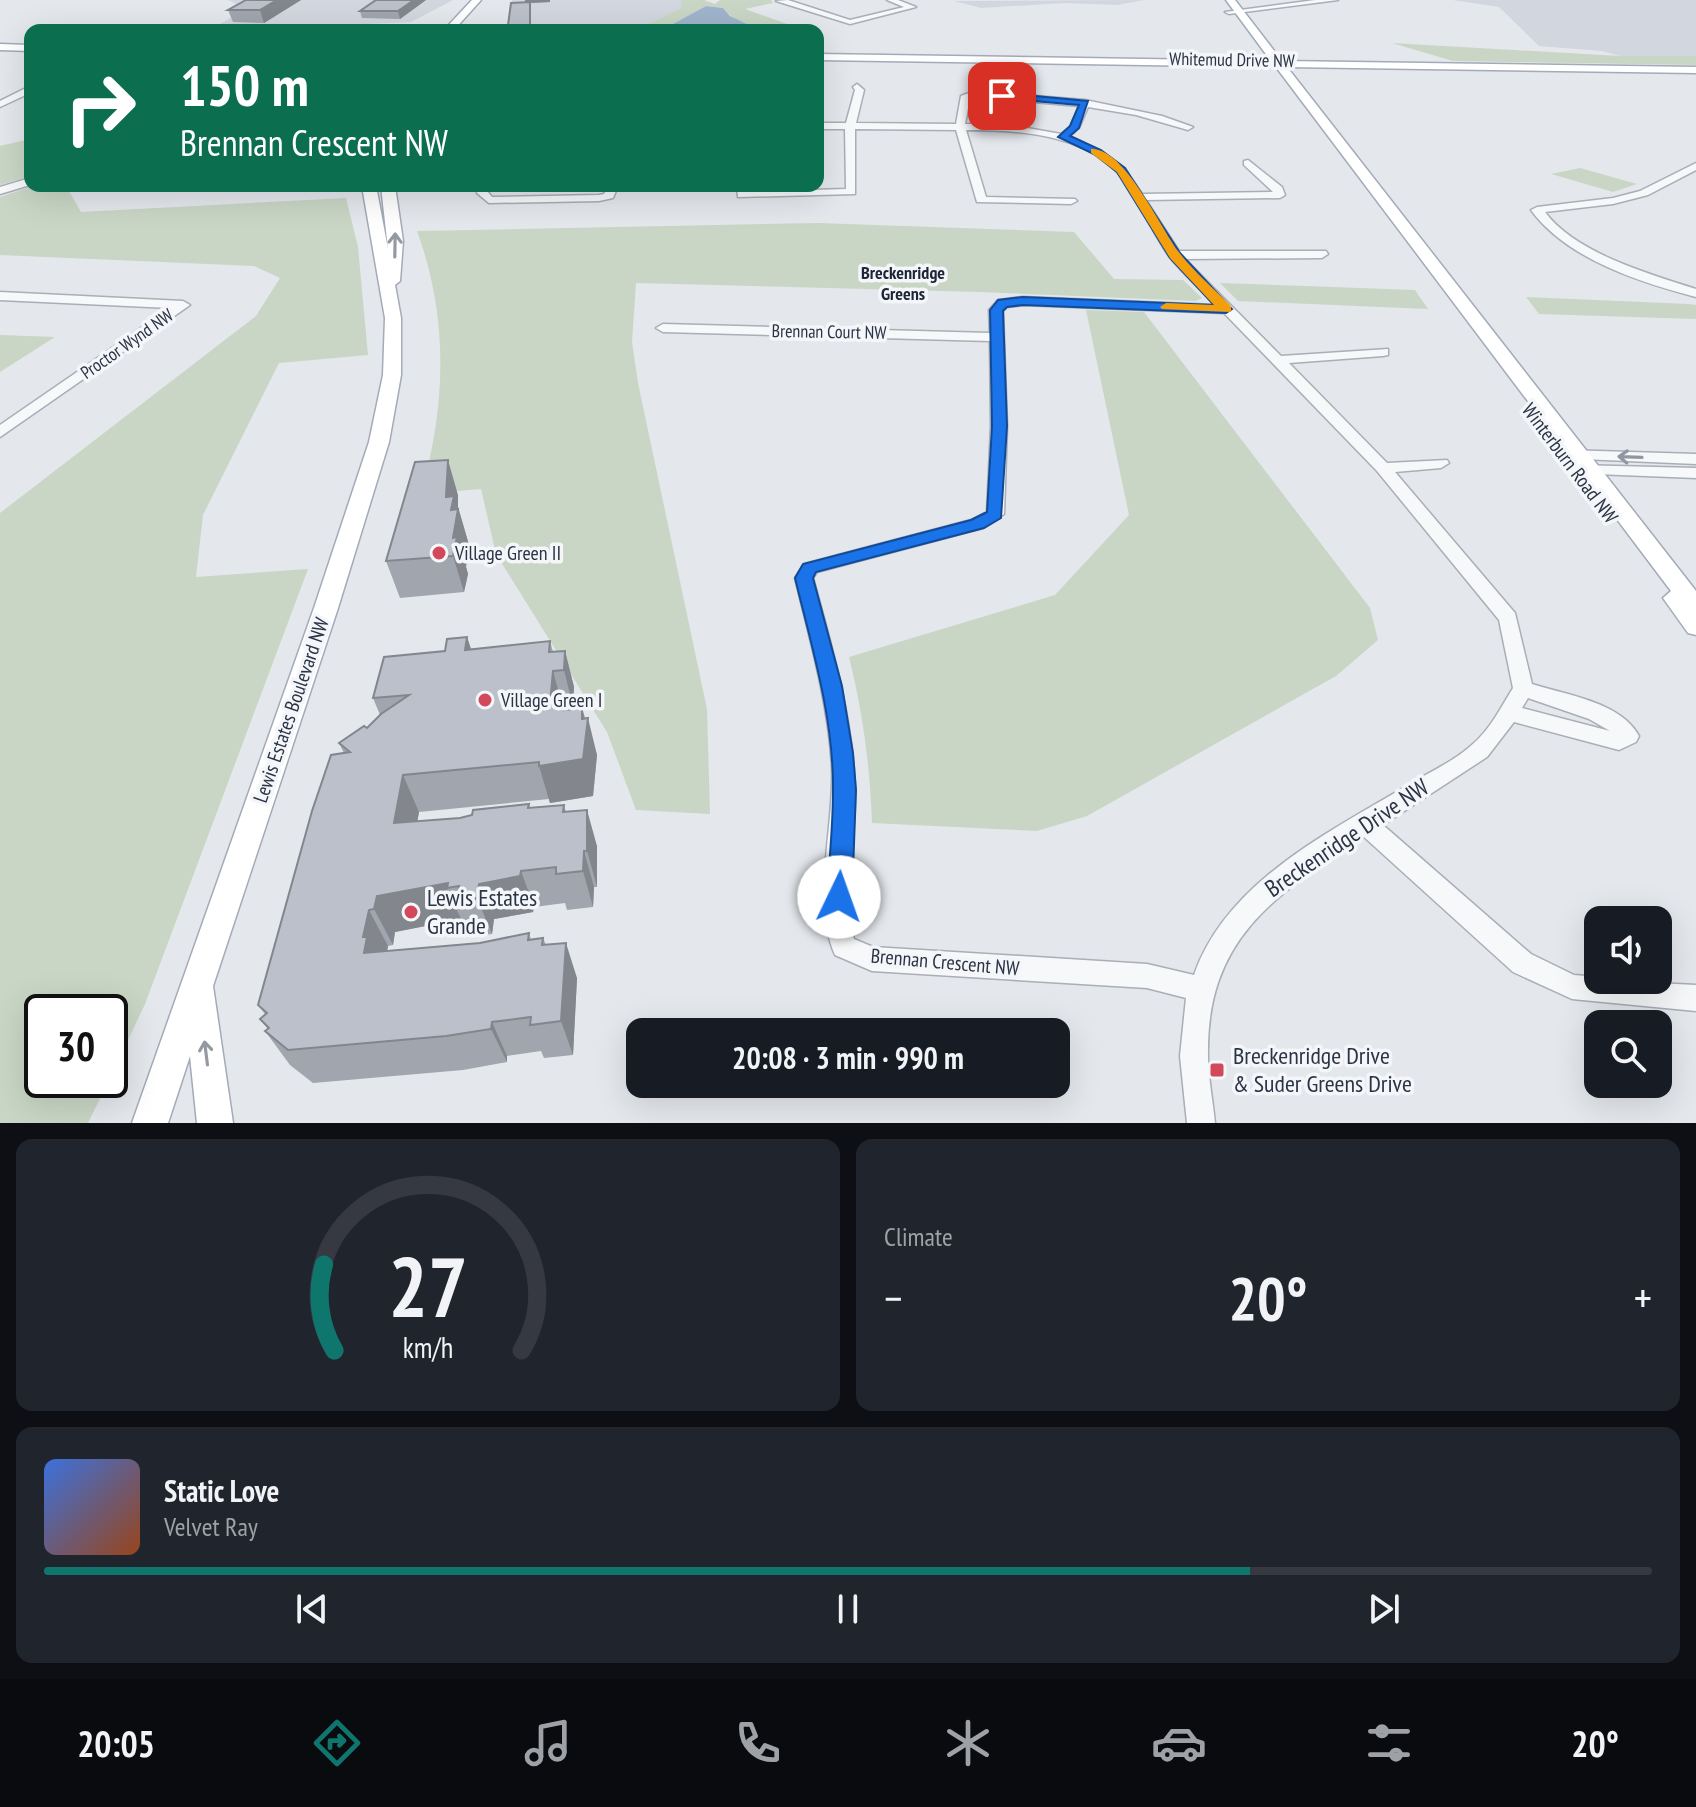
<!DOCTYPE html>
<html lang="en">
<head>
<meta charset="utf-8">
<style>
	:root { --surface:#171b24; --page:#20242c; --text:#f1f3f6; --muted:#9ea1a6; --line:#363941; --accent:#0f766e }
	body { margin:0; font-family:"PT Sans Narrow",sans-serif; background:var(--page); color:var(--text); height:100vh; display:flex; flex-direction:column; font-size:30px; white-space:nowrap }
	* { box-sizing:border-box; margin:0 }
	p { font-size:26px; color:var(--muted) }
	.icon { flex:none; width:44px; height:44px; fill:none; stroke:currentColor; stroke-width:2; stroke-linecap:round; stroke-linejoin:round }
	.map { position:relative; height:1123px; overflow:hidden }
	.drawer { display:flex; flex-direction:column; gap:16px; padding:16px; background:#0d0f14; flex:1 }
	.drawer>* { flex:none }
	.banner { position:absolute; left:24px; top:24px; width:800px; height:168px; border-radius:16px; box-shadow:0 8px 32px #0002; background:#0b6e4f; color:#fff; overflow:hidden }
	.tools { position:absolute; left:1584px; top:906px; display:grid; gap:16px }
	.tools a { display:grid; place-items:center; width:88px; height:88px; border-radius:16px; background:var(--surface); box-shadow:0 8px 32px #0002; font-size:40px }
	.speed { position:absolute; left:24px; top:994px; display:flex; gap:16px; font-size:40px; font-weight:700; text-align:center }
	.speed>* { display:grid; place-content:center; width:104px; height:104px; border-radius:50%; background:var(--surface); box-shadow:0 8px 32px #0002; line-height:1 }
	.speed .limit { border:4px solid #111; border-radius:12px; background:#fff; color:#111 }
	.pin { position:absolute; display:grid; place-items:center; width:68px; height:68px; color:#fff; margin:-34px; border-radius:16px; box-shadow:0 4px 12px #0006 }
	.me { position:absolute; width:88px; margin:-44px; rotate:3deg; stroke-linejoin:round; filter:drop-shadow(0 0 6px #0008) }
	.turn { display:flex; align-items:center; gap:28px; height:168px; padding:0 24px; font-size:36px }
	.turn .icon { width:104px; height:104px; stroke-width:2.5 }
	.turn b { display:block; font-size:56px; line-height:68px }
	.big { font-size:60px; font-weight:700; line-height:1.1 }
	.drawer .widget { flex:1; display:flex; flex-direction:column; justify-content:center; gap:12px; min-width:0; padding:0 28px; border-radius:16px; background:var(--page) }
	.drawer .dial { align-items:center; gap:0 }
	.dial svg { height:208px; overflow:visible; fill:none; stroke:var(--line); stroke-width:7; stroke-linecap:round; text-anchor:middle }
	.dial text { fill:var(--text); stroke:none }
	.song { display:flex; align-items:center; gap:24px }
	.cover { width:96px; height:96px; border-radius:12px; background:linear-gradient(135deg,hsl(220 70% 55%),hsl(20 70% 35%)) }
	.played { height:8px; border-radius:4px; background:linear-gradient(90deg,var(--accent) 75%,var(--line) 75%) }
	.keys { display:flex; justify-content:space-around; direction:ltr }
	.heat { display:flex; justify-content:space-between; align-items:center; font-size:44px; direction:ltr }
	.drawer .tiles { flex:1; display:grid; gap:16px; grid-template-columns:1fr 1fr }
	.widget:last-child { grid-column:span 2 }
	.trip { position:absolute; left:626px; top:1018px; width:444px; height:80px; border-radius:16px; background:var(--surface); box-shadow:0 8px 32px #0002; font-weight:700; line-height:80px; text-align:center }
	.dock { display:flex; height:128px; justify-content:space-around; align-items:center; background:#090b0e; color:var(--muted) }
	.dock .icon { width:56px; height:56px }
	.dock .current { color:var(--accent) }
	.dock b { font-size:36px; color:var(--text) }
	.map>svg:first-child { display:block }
	.built { fill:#d2d6de }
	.green { fill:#c9d6c5 }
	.water { fill:#9fb4cc }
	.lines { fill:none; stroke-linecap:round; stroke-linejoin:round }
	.minor-casing { stroke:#a9aeb7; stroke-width:3 }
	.major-casing { stroke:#a3abb8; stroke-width:3 }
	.minor { fill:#f7f8fa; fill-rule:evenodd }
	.major { fill:#fff; fill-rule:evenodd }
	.wall { fill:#a1a5ae }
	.shaded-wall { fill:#83868d }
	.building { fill:#bbc0ca; stroke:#83868d; stroke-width:2 }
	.oneway { stroke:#959aa2 }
	.oneway2 { stroke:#9196a0 }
	.route { fill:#1a73e8; stroke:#114b97; stroke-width:2 }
	.slow { fill:#f59e0b }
	.poi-dot { fill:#d1495b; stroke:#f4f6f9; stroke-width:3 }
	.labels { text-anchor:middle; stroke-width:7; stroke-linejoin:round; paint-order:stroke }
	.far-street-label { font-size:18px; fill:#2b3445; stroke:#f4f6f9 }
	.far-neighbourhood-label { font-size:18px; font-weight:bold; fill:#1d2536; stroke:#f4f6f9 }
	.street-label { font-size:20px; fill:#2b3445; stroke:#f4f6f9 }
	.poi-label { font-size:20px; fill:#2b3445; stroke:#f4f6f9; text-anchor:start }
	.near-street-label { font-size:24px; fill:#2b3445; stroke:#f4f6f9 }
	.near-poi-label { font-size:24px; fill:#2b3445; stroke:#f4f6f9; text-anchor:start }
</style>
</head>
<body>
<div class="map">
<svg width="1696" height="1123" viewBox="0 0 1696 1123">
	<rect width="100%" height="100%" fill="#e4e7ec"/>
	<path class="built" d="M228,0H453L411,22L326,26L215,27L246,9Z
		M512,0H682L684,3L681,8L635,30H506Z
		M1144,0L1117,5L1065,3L981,8L954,1Z
		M1453,0H1696V56H1620L1602,51L1539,46L1499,7Z"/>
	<path class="green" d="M682,0H704L715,4L720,0H771L773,3L745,9L804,30C775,30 743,32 723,8L706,6L663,30H635L681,8Z
		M1392,43L1620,56H1696V65L1453,61Z
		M30,139V176L0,185V146Z
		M1580,168L1637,184L1613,192L1551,174Z
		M33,186H66L81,212L346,198L358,247L368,355L279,363L203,515L196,577L308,569L145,1004L110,1078V1012H42V1080H109L88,1123H0V513L256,316L280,278L254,266L0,255V197Z
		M818,223L1074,232L1114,279L1183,280L1202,298L1196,301L980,292L636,283L632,342L638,383L707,709L710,814L636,810L607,732L496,554L481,489L421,494C446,404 449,319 417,231Z
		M1220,283L1415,290L1428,309L1238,301Z
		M1526,297L1688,304L1696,305V319L1539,314Z
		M1086,310L1144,312L1370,608L1378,640L1336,676L1087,816L1037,831L872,823C870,766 863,713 849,657L1055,595L1129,515Z
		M0,335L55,337L0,372Z"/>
	<path class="water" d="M706,6L723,8L730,16L759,30H662Z"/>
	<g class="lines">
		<g class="minor-casing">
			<path id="minor" d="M788,0L850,20L904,7L887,0H898L916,7L850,24L776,1Z
				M1315,0H1338L1229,14L1225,12Z
				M857,84L864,90L856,123L956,124L961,96L974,91L1085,100L1162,116L1193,127L1188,130L1136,115L1088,107L1079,128L1070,136C1105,152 1121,161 1142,194L1273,192L1244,165V161L1248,160L1282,187L1285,195L1280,198L1146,200L1179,251H1326L1328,254L1322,258L1185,259L1281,356L1388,349V355L1383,356L1289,363L1387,463L1447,460L1449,463L1441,468L1395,472L1515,613L1532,684C1566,695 1621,702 1639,736L1636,742L1619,750L1514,722L1487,757L1383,825L1531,954L1574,975L1598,977V980L1696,985V1011L1572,999L1513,972L1364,837C1276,894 1206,938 1208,1055C1208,1078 1213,1101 1215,1123H1187L1180,1056L1186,998L1147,988L872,971L835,955C811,901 835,824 832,766C828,702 810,640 795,578L804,564L971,520L987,512L991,426L990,341L663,332L656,328L663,324L990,333L989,310L998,300L1023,297L1216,305C1201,289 1182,273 1169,256C1150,230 1139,195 1117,172C1080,133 1015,130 966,130L986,197L1075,199L1077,201L1071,204L977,202L956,130L855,129V194L738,197L737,186H747V192L846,189L845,129H818V123H846L855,90L853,87ZM970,98L974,97L1079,106L1070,127L1061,134L1005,124H965ZM1023,305L1224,313L1377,471L1499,620L1513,688C1501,707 1491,728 1474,743C1457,759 1434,770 1413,782C1332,831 1227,880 1194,975L1147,964L873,947L854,939C840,891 857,837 855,787C852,716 832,647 813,578L817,572L983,528L1004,514L1007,426L1003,311L1007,307ZM1528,698L1589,719L1610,731L1522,708Z
				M30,86V93L0,107V101Z
				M1696,163V170L1648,195L1613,204L1545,212C1575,253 1649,274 1696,289V297C1639,282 1567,259 1531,210L1537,207L1613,198L1640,191Z
				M30,178V185L0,194V187Z
				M477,186H487V191L492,197L599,195L604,194L608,186H618L613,198L599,201L489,203L477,193Z
				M0,292L183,301L190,305L0,437V425L170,308L0,300Z
				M1565,450L1696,454V464L1559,458L1557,455Z
				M1576,465L1696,468V478L1570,473L1568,470Z"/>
		</g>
		<g class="major-casing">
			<path id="major" d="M472,0H481L454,30H444Z
				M1226,0H1235L1282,61L1696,67V73L1287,67L1696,591V635L1688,633L1663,598L1671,591L1276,67L818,60V54L1271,61Z
				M0,44L30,45V51L0,50Z
				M362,186H376L388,249L381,186H395L403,241L400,281L395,285L401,318V375L389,442L338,608L213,986L233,1123H197L190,1056L168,1123H132L314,608L369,442L383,375L385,318Z"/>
		</g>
		<use href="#minor" class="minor"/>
		<use href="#major" class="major"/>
	</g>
	<path class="wall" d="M243,0H301L264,23L233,22L228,10L244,1Z
		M426,0L400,19L362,18L360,11Z
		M525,0H550V2L530,3L531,30H510L508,25L526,2Z
		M458,495V507L469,545L466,567L468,574L464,592L400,598L386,561Z
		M467,637L471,649L550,641L553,652L565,651L574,687L573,707H566V710L582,708L597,755L593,796L550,803L549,799L419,812L417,821L460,818L529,804L530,808L564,805L566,812L597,846V887H594L593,907L567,910L565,903L534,907L533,912L494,919L492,934L473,936L467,923H463L461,919L395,932L393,945L388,946L387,951L480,943L529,933L531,940L543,938L546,945L577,978L573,1055L544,1058L541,1051L507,1056V1062L463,1070L313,1083L290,1065L265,1031L268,1029L260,1019L265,1014L258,1005L344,753L339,743L367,728L380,715L373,698Z"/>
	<path class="shaded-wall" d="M277,0H301L264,23L260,10Z
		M414,0H426L400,19L398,11Z
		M525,0H550V2L530,3L531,30Z
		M448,460L458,495V507L469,545L466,567L468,574L464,592L453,556L446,497Z
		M467,637L479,674L465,650Z
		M565,651L574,687L573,707L564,670Z
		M553,671L563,708L550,704Z
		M582,708L587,728L588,718L597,755L593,796L550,803L539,766L582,719Z
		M403,775L419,812L411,859L394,823Z
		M587,810L597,846V887L587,851Z
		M584,851L594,887L593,907L583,871Z
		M521,871L534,907L533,912L494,919L492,934L477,898L479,884Z
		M448,883L447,888L461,919L395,932L393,945L374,909L377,896Z
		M369,910L388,946L384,967L364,953L363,937Z
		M566,943L577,978L573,1055L561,1021Z
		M492,1022L507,1056V1062L491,1029Z"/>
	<path class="building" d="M246,0H277L260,10H228Z
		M376,0H414L398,11H360Z
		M530,2V27L508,25L511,3Z
		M448,460L446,497L454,496L451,510L458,509L453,538L457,537L453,556L386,561L415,462Z
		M467,637L465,650L550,641L549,652L565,651L564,670L553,671L550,704L565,705L564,710L582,708V719L588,718L583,759L539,766V762L403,775L394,823L460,818L472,815L473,810L529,804L528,808L564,805L563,812L587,810V851H584L583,871L556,874V867L521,871L520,876L479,884L477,898L457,901L459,886L447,888L448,883L377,896L374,909L369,910L363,937H367L364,953L480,943L529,933L528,940L543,938L542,945L566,943L561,1021L530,1025L531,1017L492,1022L491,1029L446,1036L288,1050L265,1031L269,1028L260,1019L267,1013L258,1005L312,811L331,755L350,752L339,743L364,726L367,728L381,714L409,695L373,698L384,657L445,651L447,639Z"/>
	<defs><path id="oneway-shaft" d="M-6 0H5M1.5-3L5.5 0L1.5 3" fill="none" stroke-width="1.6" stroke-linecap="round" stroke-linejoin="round" transform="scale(2)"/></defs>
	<g class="oneway">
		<use href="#oneway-shaft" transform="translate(395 245) rotate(-89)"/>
		<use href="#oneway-shaft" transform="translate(206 1053) rotate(-97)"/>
	</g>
	<use class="oneway2" href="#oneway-shaft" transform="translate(1630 457) rotate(-178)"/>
	<path class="route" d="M1002,93L1088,101L1079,128L1070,136L1101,150L1125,168L1180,253L1232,309L1226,313L1023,305L1007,307L1003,311L1007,426L1001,518L984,528L816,572L813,578L842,686L853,753L856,790L852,897L848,905L839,908L831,905L827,897C829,862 833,827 833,792C834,719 812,648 795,578L803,564L971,520L987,512L992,426L990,310L998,300L1023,297L1214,305L1170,258L1117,172L1094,154L1058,137L1070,126L1079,105L999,98Z"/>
	<path class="slow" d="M1091,149C1124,147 1160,227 1178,251C1193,271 1213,288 1231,306V312L1162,309L1160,307L1166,303L1214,305L1170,258L1117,172L1091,153Z"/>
	<g class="poi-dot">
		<circle cx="439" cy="553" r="8"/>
		<circle cx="485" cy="700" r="8"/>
		<circle cx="411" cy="912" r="8"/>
		<rect x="1209" y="1062" width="16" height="16" rx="4"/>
	</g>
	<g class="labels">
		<g class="far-street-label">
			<text transform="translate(1232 60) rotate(1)" y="6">Whitemud Drive NW</text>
			<text transform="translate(829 332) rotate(1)" y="6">Brennan Court NW</text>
			<text transform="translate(127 344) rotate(-35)" y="6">Proctor Wynd NW</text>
		</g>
		<g class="far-neighbourhood-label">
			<text x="903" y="279">Breckenridge<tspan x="903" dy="21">Greens</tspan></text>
		</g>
		<g class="street-label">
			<text transform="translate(1570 463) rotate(53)" y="7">Winterburn Road NW</text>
			<text transform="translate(291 710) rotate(-71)" y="7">Lewis Estates Boulevard NW</text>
			<text transform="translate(945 962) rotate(5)" y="7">Brennan Crescent NW</text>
		</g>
		<g class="poi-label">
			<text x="455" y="560">Village Green II</text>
			<text x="501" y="707">Village Green I</text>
		</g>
		<g class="near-street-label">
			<text transform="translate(1347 838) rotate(-34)" y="8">Breckenridge Drive NW</text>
		</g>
		<g class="near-poi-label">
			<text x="427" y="906">Lewis Estates<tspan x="427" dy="28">Grande</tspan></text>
			<text x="1233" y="1064">Breckenridge Drive<tspan x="1233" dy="28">&amp; Suder Greens Drive</tspan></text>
		</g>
	</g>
</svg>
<div class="tools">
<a><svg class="icon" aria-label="sound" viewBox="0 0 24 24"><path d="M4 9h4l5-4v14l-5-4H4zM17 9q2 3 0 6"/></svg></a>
<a><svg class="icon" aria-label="search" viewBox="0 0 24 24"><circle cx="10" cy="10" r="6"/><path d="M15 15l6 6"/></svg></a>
</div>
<div class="speed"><div class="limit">30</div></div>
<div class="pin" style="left:1002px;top:96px;background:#d93025"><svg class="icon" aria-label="arrive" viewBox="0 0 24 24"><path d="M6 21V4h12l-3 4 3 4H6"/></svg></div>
<svg class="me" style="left:839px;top:897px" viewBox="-20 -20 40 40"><circle r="19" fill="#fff"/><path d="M0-13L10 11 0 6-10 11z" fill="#1a73e8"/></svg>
<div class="trip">20:08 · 3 min · 990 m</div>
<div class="banner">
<div class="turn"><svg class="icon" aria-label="right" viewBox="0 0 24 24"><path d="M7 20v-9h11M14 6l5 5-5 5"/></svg><div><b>150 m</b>Brennan Crescent NW</div></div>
</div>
</div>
<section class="drawer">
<div class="tiles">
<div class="widget dial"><svg viewBox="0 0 100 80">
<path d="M14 69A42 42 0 1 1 86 69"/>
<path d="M14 69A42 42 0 0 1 10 36" stroke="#0f766e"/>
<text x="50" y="56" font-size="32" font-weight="700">27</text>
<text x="50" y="72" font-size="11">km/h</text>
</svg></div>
<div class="widget"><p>Climate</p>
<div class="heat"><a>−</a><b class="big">20°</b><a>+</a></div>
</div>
<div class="widget">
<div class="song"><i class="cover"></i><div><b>Static Love</b><p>Velvet Ray</p></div></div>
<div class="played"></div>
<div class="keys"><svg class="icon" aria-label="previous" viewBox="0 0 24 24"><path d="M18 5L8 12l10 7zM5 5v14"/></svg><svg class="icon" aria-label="pause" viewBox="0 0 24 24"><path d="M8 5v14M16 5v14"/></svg><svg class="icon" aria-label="next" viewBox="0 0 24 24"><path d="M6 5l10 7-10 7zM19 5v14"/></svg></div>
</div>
</div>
</section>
<nav class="dock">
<b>20:05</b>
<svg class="icon current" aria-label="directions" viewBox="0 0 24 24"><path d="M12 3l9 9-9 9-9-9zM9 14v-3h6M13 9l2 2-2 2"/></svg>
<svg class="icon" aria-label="music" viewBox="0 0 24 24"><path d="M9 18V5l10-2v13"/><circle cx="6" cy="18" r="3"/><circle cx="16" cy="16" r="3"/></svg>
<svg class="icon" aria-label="phone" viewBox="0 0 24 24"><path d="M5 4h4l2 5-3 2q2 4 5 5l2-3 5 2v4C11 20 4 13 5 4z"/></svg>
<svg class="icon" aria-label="climate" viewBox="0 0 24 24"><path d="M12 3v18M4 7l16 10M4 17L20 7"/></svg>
<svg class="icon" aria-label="car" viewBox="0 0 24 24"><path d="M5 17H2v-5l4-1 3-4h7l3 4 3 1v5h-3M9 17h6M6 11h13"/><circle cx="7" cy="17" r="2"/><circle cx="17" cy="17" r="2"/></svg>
<svg class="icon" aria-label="filters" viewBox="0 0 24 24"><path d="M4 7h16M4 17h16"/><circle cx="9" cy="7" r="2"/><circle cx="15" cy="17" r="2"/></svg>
<b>20°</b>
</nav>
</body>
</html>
